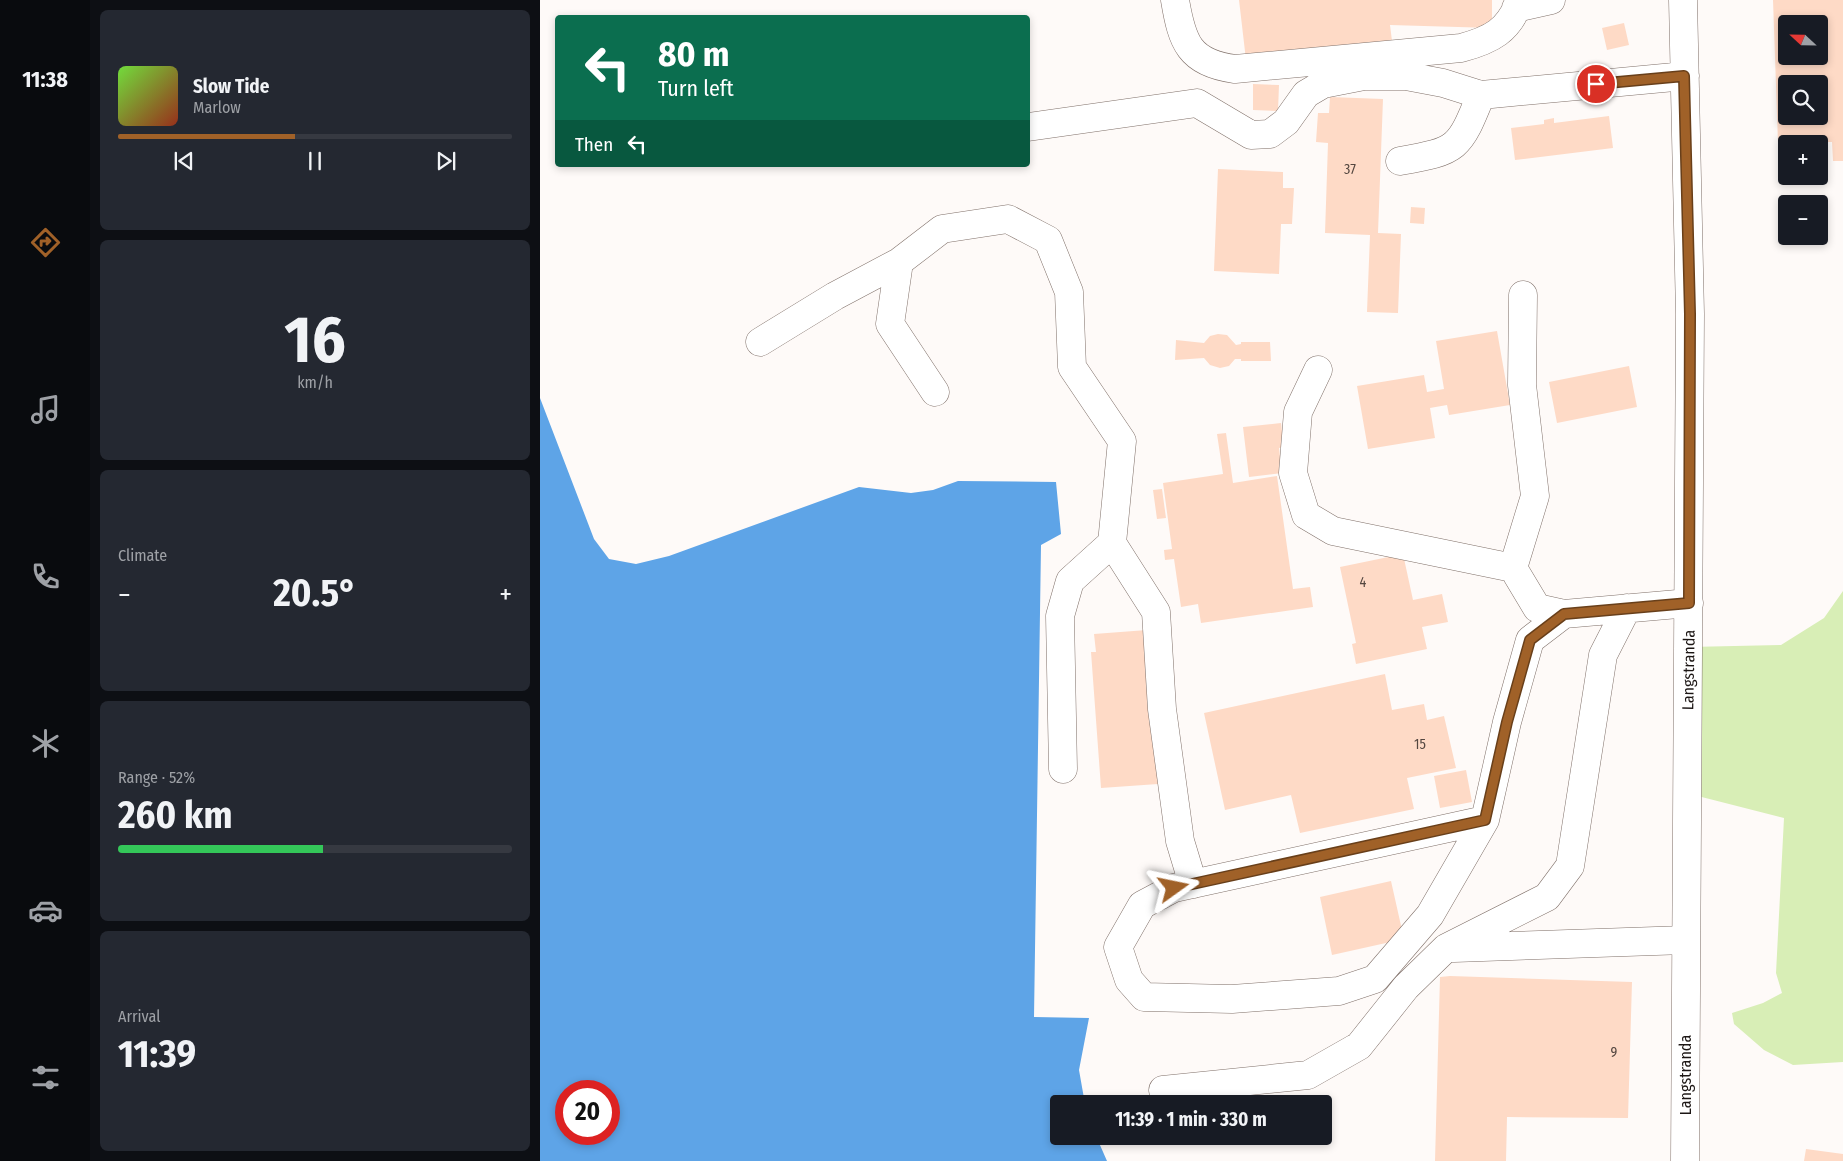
<!DOCTYPE html>
<html lang="en">
<head>
<meta charset="utf-8">
<style>
	:root { --surface:#171b24; --page:#242831; --text:#f1f3f6; --muted:#9ea1a6; --line:#363941; --accent:#a06128 }
	body { margin:0; font-family:"Fira Sans Condensed",sans-serif; background:var(--page); color:var(--text); height:100vh; display:flex; flex-direction:column; font-size:19px; white-space:nowrap }
	* { box-sizing:border-box; margin:0 }
	p { font-size:16px; color:var(--muted) }
	.icon { flex:none; width:28px; height:28px; fill:none; stroke:currentColor; stroke-width:2; stroke-linecap:round; stroke-linejoin:round }
	.map { position:relative; flex:1; overflow:hidden }
	.drawer { display:flex; flex-direction:column; gap:10px; padding:10px; background:#0d0f14; width:450px }
	.drawer>* { flex:none }
	.hud { position:absolute; left:15px; top:15px; width:475px; height:152px; border-radius:5px; box-shadow:0 2px 8px #0003; background:#0b6e4f; color:#fff; overflow:hidden }
	.needle { width:32px; rotate:292deg }
	.buttons { position:absolute; left:1238px; top:15px; display:grid; gap:10px }
	.buttons a { display:grid; place-items:center; width:50px; height:50px; border-radius:5px; background:var(--surface); box-shadow:0 2px 8px #0003; font-size:25px }
	.speed { position:absolute; left:15px; top:1080px; display:flex; gap:10px; font-size:25px; font-weight:700; text-align:center }
	.speed>* { display:grid; place-content:center; width:65px; height:65px; border-radius:50%; background:var(--surface); box-shadow:0 2px 8px #0003; line-height:1 }
	.speed .limit { border:8px solid #d22; background:#fff; color:#111 }
	.pin { position:absolute; display:grid; place-items:center; width:42px; height:42px; color:#fff; margin:-21px; border:2px solid #fff; border-radius:50%; box-shadow:0 1px 5px #0007 }
	.me { position:absolute; width:55px; margin:-28px; rotate:78deg; stroke-linejoin:round; filter:drop-shadow(0 0 4px #0008) }
	.turn { display:flex; align-items:center; gap:18px; height:105px; padding:0 20px; font-size:22px }
	.turn .icon { width:65px; height:65px; stroke-width:2.5 }
	.turn b { display:block; font-size:35px; line-height:42px }
	.then { display:flex; align-items:center; height:48px; padding:0 20px; background:#0003; gap:10px; font-size:19px }
	.big { font-size:38px; font-weight:700; line-height:1.1 }
	.drawer .widget { flex:1; display:flex; flex-direction:column; justify-content:center; gap:8px; min-width:0; padding:0 18px; border-radius:8px; background:var(--page) }
	.drawer .dial { align-items:center; gap:0 }
	.dial b { font-size:65px; line-height:1 }
	.song { display:flex; align-items:center; gap:15px }
	.cover { width:60px; height:60px; border-radius:8px; background:linear-gradient(135deg,hsl(100 70% 55%),hsl(10 70% 35%)) }
	.played { height:5px; border-radius:2px; background:linear-gradient(90deg,var(--accent) 45%,var(--line) 45%) }
	.keys { display:flex; justify-content:space-around; direction:ltr }
	.heat { display:flex; justify-content:space-between; align-items:center; font-size:28px; direction:ltr }
	.charge { height:8px; border-radius:4px; background:linear-gradient(90deg,#34c759 52%,var(--line) 0) }
	.trip { position:absolute; left:510px; top:1095px; width:282px; height:50px; border-radius:5px; background:var(--surface); box-shadow:0 2px 8px #0003; font-weight:700; line-height:50px; text-align:center }
	main { display:flex; flex:1; min-height:0 }
	.dock { display:flex; flex-direction:column; width:90px; justify-content:space-around; align-items:center; background:#090b0e; color:var(--muted) }
	.dock .icon { width:35px; height:35px }
	.dock .active { color:var(--accent) }
	.dock b { font-size:22px; color:var(--text) }
	.map>svg:first-child { display:block }
	.green { fill:#d8eeb6 }
	.water { fill:#5ea4e7; fill-rule:evenodd }
	.building { fill:#fedac6; fill-rule:evenodd }
	.lines { fill:none; stroke-linecap:round; stroke-linejoin:round }
	.minor-casing { stroke:#80716a; stroke-width:29 }
	.minor { stroke:#fff; stroke-width:28 }
	.route-casing { stroke:#683f1a; stroke-width:12 }
	.route { stroke:#a06128; stroke-width:9 }
	.labels { text-anchor:middle; stroke-width:4; stroke-linejoin:round; paint-order:stroke }
	.number-label { font-size:14px; fill:#544740 }
	.street-label { font-size:16px; fill:#1c1614; stroke:#fff }
</style>
</head>
<body>
<main>
<nav class="dock">
<b>11:38</b>
<svg class="icon active" aria-label="directions" viewBox="0 0 24 24"><path d="M12 3l9 9-9 9-9-9zM9 14v-3h6M13 9l2 2-2 2"/></svg>
<svg class="icon" aria-label="music" viewBox="0 0 24 24"><path d="M9 18V5l10-2v13"/><circle cx="6" cy="18" r="3"/><circle cx="16" cy="16" r="3"/></svg>
<svg class="icon" aria-label="phone" viewBox="0 0 24 24"><path d="M5 4h4l2 5-3 2q2 4 5 5l2-3 5 2v4C11 20 4 13 5 4z"/></svg>
<svg class="icon" aria-label="climate" viewBox="0 0 24 24"><path d="M12 3v18M4 7l16 10M4 17L20 7"/></svg>
<svg class="icon" aria-label="car" viewBox="0 0 24 24"><path d="M5 17H2v-5l4-1 3-4h7l3 4 3 1v5h-3M9 17h6M6 11h13"/><circle cx="7" cy="17" r="2"/><circle cx="17" cy="17" r="2"/></svg>
<svg class="icon" aria-label="filters" viewBox="0 0 24 24"><path d="M4 7h16M4 17h16"/><circle cx="9" cy="7" r="2"/><circle cx="15" cy="17" r="2"/></svg>
</nav>
<section class="drawer">
<div class="widget">
<div class="song"><i class="cover"></i><div><b>Slow Tide</b><p>Marlow</p></div></div>
<div class="played"></div>
<div class="keys"><svg class="icon" aria-label="previous" viewBox="0 0 24 24"><path d="M18 5L8 12l10 7zM5 5v14"/></svg><svg class="icon" aria-label="pause" viewBox="0 0 24 24"><path d="M8 5v14M16 5v14"/></svg><svg class="icon" aria-label="next" viewBox="0 0 24 24"><path d="M6 5l10 7-10 7zM19 5v14"/></svg></div>
</div>
<div class="widget dial"><b>16</b><p>km/h</p></div>
<div class="widget"><p>Climate</p>
<div class="heat"><a>−</a><b class="big">20.5°</b><a>+</a></div>
</div>
<div class="widget"><p>Range · 52%</p><b class="big">260 km</b><div class="charge"></div></div>
<div class="widget"><p>Arrival</p><b class="big">11:39</b></div>
</section>
<div class="map">
<svg width="1303" height="1161" viewBox="0 0 1303 1161">
	<rect width="100%" height="100%" fill="#fefaf8"/>
	<path class="green" d="M1303,591V1062L1253,1065L1224,1050L1194,1024L1192,1013L1223,1003L1242,993L1236,973L1244,818L1146,793L1149,647L1241,645L1284,618Z"/>
	<path class="water" d="M0,398L54,539L69,559L96,564L129,556L319,487L371,493L393,490L418,481L516,482L521,534L501,545L494,1017L549,1018L539,1070L545,1104H519V1136H556L567,1161H0ZM26,1091H69V1134H26Z"/>
	<path class="building" d="M699,0H952V28L850,25L852,41L706,60Z
		M1233,0H1303V161H1293L1292,142L1238,143ZM1246,24H1279V56H1246ZM1246,84H1279V116H1246Z
		M1084,23L1089,45L1067,50L1062,28Z
		M713,84L739,85L738,111L713,110Z
		M790,97L843,99L838,233L861,234L858,313L827,312L830,235L785,233L788,143L776,142L778,113H789Z
		M1069,116L1073,148L975,160L971,128L1004,124V120L1014,118V123Z
		M678,169L743,172V188H754L752,224H741L739,274L674,271Z
		M871,207L885,208L884,224L870,223Z
		M957,331L970,405L909,415L907,405L890,408L895,438L828,449L817,386L884,375L887,392L904,389L896,341Z
		M678,334L687,335L696,345L701,344V342H730L731,361H701V359H695L689,366L680,368L670,365L664,358L635,360L636,340L664,343L670,336Z
		M1089,366L1097,407L1017,423L1009,382Z
		M741,423L744,447L739,448L742,473L709,477L703,427Z
		M686,433L693,483L737,476L753,589L770,587L773,607L661,623L658,604L641,607L634,559L625,560L624,550L632,549L623,483L683,474L677,434Z
		M622,489L626,518L617,519L613,490Z
		M863,554L873,600L902,594L908,622L882,627L887,649L816,664L812,644L816,643L800,567Z
		M607,630L618,784L561,788L551,652H556L554,634Z
		M845,674L852,710L884,704L887,720L904,716L916,768L867,778L874,809L760,833L751,795L685,810L664,713Z
		M926,770L932,802L900,808L894,776Z
		M851,881L864,939L792,955L780,897Z
		M910,976L1092,982L1088,1118L967,1117L966,1161H895L900,977Z
		M1266,1149L1303,1154V1161H1264Z"/>
	<g class="lines">
		<g class="minor-casing">
			<path id="minor" d="M635,0C642,42 649,63 695,69L921,48C951,40 969,31 980,0
				M1143,0L1150,314L1145,1161
				M976,8L1011,0
				M488,127L657,103L711,135L730,134L746,122L766,94L783,84L824,76H866L903,83L941,95L1145,76
				M860,161C918,151 919,149 941,95
				M983,295L982,385L995,496L973,568L997,608L1024,614L1149,603
				M220,342L295,296L359,262
				M778,370L758,412L753,473L766,515L793,531L973,568
				M395,392L350,324L359,262L402,229L468,219L508,240L529,292L532,367L582,441L572,543L530,581L520,616L523,769
				M572,543L616,612L622,709L640,841L653,884
				M945,820L634,888L602,905L578,947L589,980L604,997L692,999L799,991L835,979L890,915L945,820L967,722L990,640L1024,614
				M914,948L1145,940
				M623,1090L768,1075L819,1046L866,987L906,948L1007,897L1030,866L1063,655L1087,608"/>
		</g>
		<use href="#minor" class="minor"/>
	</g>
	<g class="lines">
		<g class="route-casing">
			<path id="route" d="M634,888L945,820L967,722L990,640L1024,614L1149,603L1150,314L1144,76L1056,84"/>
		</g>
		<use href="#route" class="route"/>
	</g>
	<g class="labels">
		<g class="number-label">
			<text x="810" y="174">37</text>
			<text x="823" y="587">4</text>
			<text x="880" y="749">15</text>
			<text x="1074" y="1057">9</text>
		</g>
		<g class="street-label">
			<text transform="translate(1148 670) rotate(-89)" y="6">Langstranda</text>
			<text transform="translate(1145 1075) rotate(-90)" y="6">Langstranda</text>
		</g>
	</g>
</svg>
<div class="buttons">
<a><svg class="needle" viewBox="-14 -14 28 28"><path d="M0-13l5 13h-10z" fill="#e53935"/><path d="M0 13l5-13h-10z" fill="#9ea1a6"/></svg></a>
<a><svg class="icon" aria-label="search" viewBox="0 0 24 24"><circle cx="10" cy="10" r="6"/><path d="M15 15l6 6"/></svg></a>
<a>+</a>
<a>−</a>
</div>
<div class="speed"><div class="limit">20</div></div>
<div class="pin" style="left:1056px;top:84px;background:#d93025"><svg class="icon" aria-label="arrive" viewBox="0 0 24 24"><path d="M6 21V4h12l-3 4 3 4H6"/></svg></div>
<svg class="me" style="left:634px;top:888px" viewBox="-20 -20 40 40"><path d="M0-17L14 15 0 8-14 15z" fill="#a06128" stroke="#fff" stroke-width="4"/></svg>
<div class="trip">11:39 · 1 min · 330 m</div>
<div class="hud">
<div class="turn"><svg class="icon" aria-label="left" viewBox="0 0 24 24"><path d="M17 20v-9H6M10 6l-5 5 5 5"/></svg><div><b>80 m</b>Turn left</div></div>
<div class="then">Then<svg class="icon" aria-label="left" viewBox="0 0 24 24"><path d="M17 20v-9H6M10 6l-5 5 5 5"/></svg></div>
</div>
</div>
</main>
</body>
</html>
